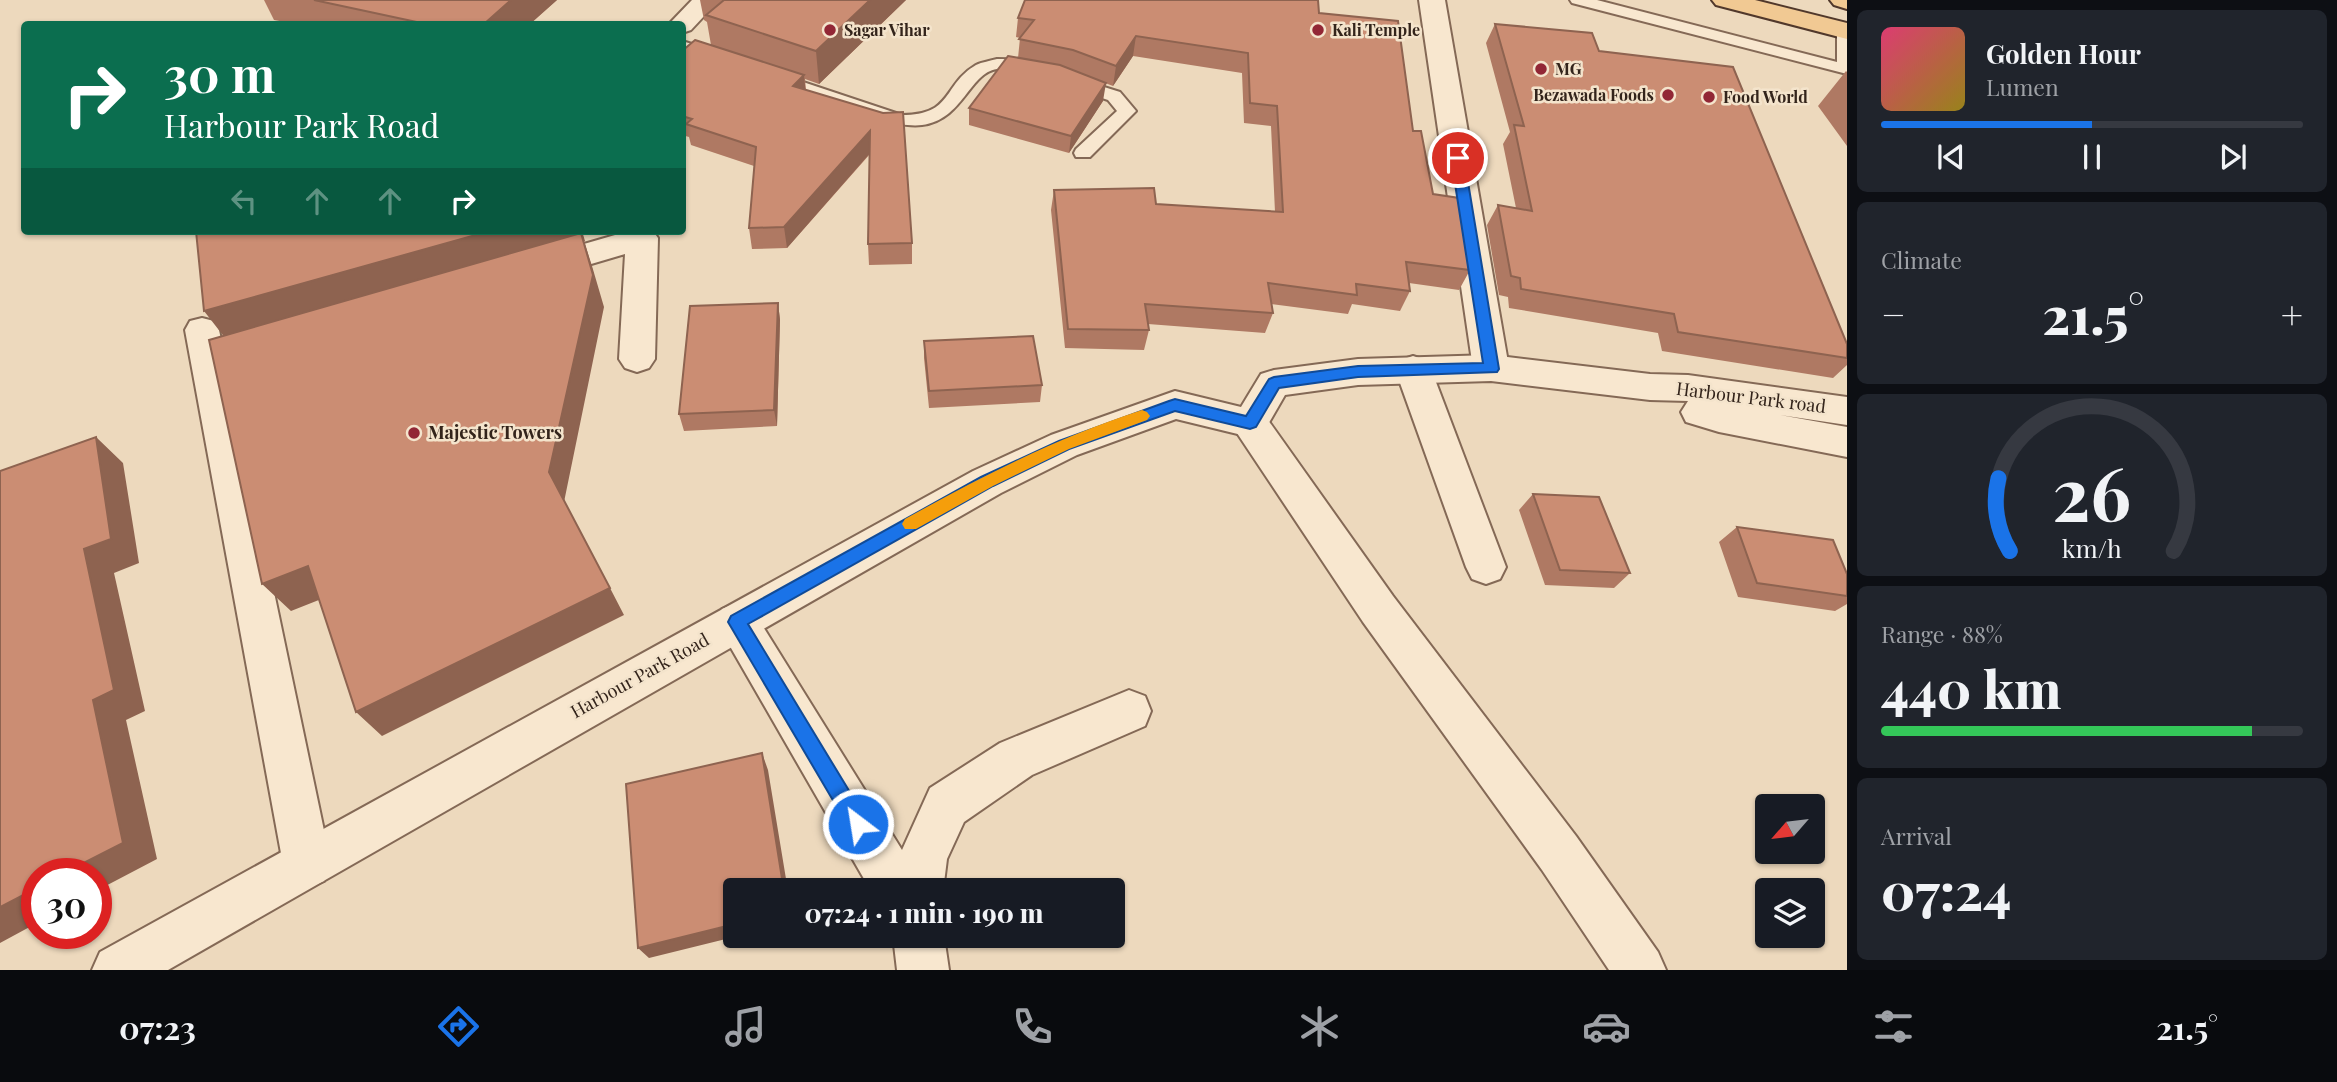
<!DOCTYPE html>
<html lang="en">
<head>
<meta charset="utf-8">
<style>
	:root { --surface:#171b24; --page:#20242c; --text:#f1f3f6; --muted:#9ea1a6; --line:#363941; --accent:#1a73e8 }
	body { margin:0; font-family:"Playfair Display",serif; background:var(--page); color:var(--text); height:100vh; display:flex; flex-direction:column; font-size:26px; white-space:nowrap }
	* { box-sizing:border-box; margin:0 }
	p { font-size:23px; color:var(--muted) }
	.icon { flex:none; width:38px; height:38px; fill:none; stroke:currentColor; stroke-width:2; stroke-linecap:round; stroke-linejoin:round }
	.map { position:relative; flex:1; overflow:hidden }
	.drawer { display:flex; flex-direction:column; gap:10px; padding:10px; background:#0d0f14; width:490px }
	.drawer>* { flex:none }
	.banner { position:absolute; left:21px; top:21px; width:665px; height:214px; border-radius:7px; box-shadow:0 2px 5px #0004; background:#0b6e4f; color:#fff; overflow:hidden }
	.needle { width:46px; rotate:242deg }
	.buttons { position:absolute; left:1755px; top:794px; display:grid; gap:14px }
	.buttons a { display:grid; place-items:center; width:70px; height:70px; border-radius:7px; background:var(--surface); box-shadow:0 2px 5px #0004; font-size:35px }
	.speed { position:absolute; left:21px; top:858px; display:flex; gap:14px; font-size:35px; font-weight:700; text-align:center }
	.speed>* { display:grid; place-content:center; width:91px; height:91px; border-radius:50%; background:var(--surface); box-shadow:0 2px 5px #0004; line-height:1 }
	.speed .limit { border:10px solid #d22; background:#fff; color:#111 }
	.pin { position:absolute; display:grid; place-items:center; width:60px; height:60px; color:#fff; margin:-30px; border:4px solid #fff; border-radius:50%; box-shadow:0 2px 7px #0007 }
	.me { position:absolute; width:77px; margin:-38px; rotate:329deg; stroke-linejoin:round; filter:drop-shadow(0 0 5px #0008) }
	.turn { display:flex; align-items:center; gap:24px; height:147px; padding:0 28px; font-size:32px }
	.turn .icon { width:91px; height:91px; stroke-width:2.5 }
	.turn b { display:block; font-size:49px; line-height:60px }
	.lanes { display:flex; align-items:center; height:66px; padding:0 28px; background:#0003; justify-content:center; gap:35px; direction:ltr }
	.lanes .off { opacity:.35 }
	.big { font-size:52px; font-weight:800; line-height:1.1 }
	.drawer .tile { flex:1; display:flex; flex-direction:column; justify-content:center; gap:10px; min-width:0; padding:0 24px; border-radius:10px; background:var(--page) }
	.drawer .dial { align-items:center; gap:0 }
	.dial svg { height:182px; overflow:visible; fill:none; stroke:var(--line); stroke-width:7; stroke-linecap:round; text-anchor:middle }
	.dial text { fill:var(--text); stroke:none }
	.song { display:flex; align-items:center; gap:21px }
	.cover { width:84px; height:84px; border-radius:10px; background:linear-gradient(135deg,hsl(340 70% 55%),hsl(50 70% 35%)) }
	.played { height:7px; border-radius:4px; background:linear-gradient(90deg,var(--accent) 50%,var(--line) 50%) }
	.keys { display:flex; justify-content:space-around; direction:ltr }
	.heat { display:flex; justify-content:space-between; align-items:center; font-size:38px; direction:ltr }
	.charge { height:10px; border-radius:5px; background:linear-gradient(90deg,#34c759 88%,var(--line) 0) }
	.trip { position:absolute; left:723px; top:878px; width:402px; height:70px; border-radius:7px; background:var(--surface); box-shadow:0 2px 5px #0004; font-weight:800; line-height:70px; text-align:center }
	.tab-bar { display:flex; height:112px; justify-content:space-around; align-items:center; background:#090b0e; color:var(--muted) }
	.tab-bar .icon { width:49px; height:49px }
	.tab-bar .selected { color:var(--accent) }
	.tab-bar b { font-size:32px; color:var(--text) }
	main { display:flex; flex:1; min-height:0 }
	.map>svg:first-child { display:block }
	.lines { fill:none; stroke-linecap:round; stroke-linejoin:round }
	.service-casing { stroke:#846956; stroke-width:4 }
	.minor-casing { stroke:#846956; stroke-width:4 }
	.tertiary-casing { stroke:#846956; stroke-width:4 }
	.primary-casing { stroke:#51382b; stroke-width:4 }
	.service { fill:#f8e7cf; fill-rule:evenodd }
	.minor { fill:#f8e7cf; fill-rule:evenodd }
	.tertiary { fill:#f8e7cf; fill-rule:evenodd }
	.primary { fill:#f1c993; fill-rule:evenodd }
	.wall { fill:#af7963 }
	.shaded-wall { fill:#8e6350 }
	.building { fill:#cb8d73; stroke:#8e6350; stroke-width:2 }
	.route { fill:#1a73e8; stroke:#114b97; stroke-width:2 }
	.slow { fill:#f59e0b }
	.poi-dot { fill:#922735; stroke:#f4e4cc; stroke-width:2.5 }
	.labels { text-anchor:middle; stroke-width:5; stroke-linejoin:round; paint-order:stroke }
	.far-poi-label { font-size:16px; font-weight:bold; fill:#33241b; stroke:#f4e4cc; text-anchor:start }
	.street-label { font-size:18px; fill:#33241b; stroke:#f4e4cc }
	.poi-label { font-size:18px; font-weight:bold; fill:#33241b; stroke:#f4e4cc; text-anchor:start }
</style>
</head>
<body>
<main>
<div class="map">
<svg width="1847" height="970" viewBox="0 0 1847 970">
	<rect width="100%" height="100%" fill="#edd9bd"/>
	<g class="lines">
		<g class="service-casing">
			<path id="service" d="M1570,0H1597L1837,62V30L1839,26H1847V74L1572,3Z
				M682,41L725,54L728,58L719,63L682,52Z
				M997,59C1011,59 1033,61 1043,71L1034,76C1022,73 1010,67 997,69C969,73 963,120 922,125C889,130 802,93 767,81L764,77L773,72L902,115C954,115 942,85 976,65C982,62 990,61 997,59Z
				M1072,77L1120,92L1136,111L1090,157H1076L1074,153L1076,149L1117,111L1108,100L1066,86L1063,82L1066,78Z"/>
		</g>
		<g class="minor-casing">
			<path id="minor" d="M692,0H719L691,30L682,33V24H669Z
				M1419,0H1445L1509,368L1503,377L1491,381L1479,377L1473,368Z
				M621,231H653L658,238L655,359L649,368L637,372L625,368L619,359L625,254L537,280L525,277L521,269L525,261L622,233Z
				M202,318L214,321L219,330L331,864L324,881L307,888L290,881L283,864L185,330L190,321Z
				M1413,356L1425,360L1431,369L1506,567L1500,579L1486,584L1472,579L1466,567L1395,369L1401,360Z
				M1250,409L1263,413L1393,596L1576,836L1658,952L1666,970H1609L1542,870L1363,622L1237,433L1232,423L1237,413Z
				M737,603L752,609L902,850L930,788L1000,743L1129,690L1145,696L1151,711L1145,726L1032,775L964,822L947,859L943,891H871L716,622L722,609Z
				M893,936H944L949,970H897Z"/>
		</g>
		<g class="tertiary-casing">
			<path id="tertiary" d="M1491,355L1650,374L1688,375L1847,397V425L1780,415L1847,427V457L1719,432L1686,422L1681,412L1688,401L1650,400L1491,381L1358,385L1285,395L1263,433L1250,437L1176,419L1077,455L1001,493L168,970H92L100,952L973,471L1051,435L1175,391L1241,407L1261,374L1274,370L1358,359Z"/>
		</g>
		<g class="primary-casing">
			<path id="primary" d="M1712,0H1755L1847,23V39L1716,5Z
				M1830,0H1847V9L1834,5Z"/>
		</g>
		<use href="#service" class="service"/>
		<use href="#minor" class="minor"/>
		<use href="#tertiary" class="tertiary"/>
		<use href="#primary" class="primary"/>
	</g>
	<path class="wall" d="M264,0H557L530,24H296L274,20Z
		M700,0H906L819,84L805,79L806,90L883,113L912,243V264L869,265L868,244L870,154L787,248L752,249L749,228L754,166L691,145L689,137L682,135V51L711,45L707,22L704,20Z
		M1319,13L1413,131L1433,194L1470,270L1459,290L1409,283L1410,291L1400,311L1352,304L1348,314L1271,304L1273,313L1265,333L1148,324L1149,330L1144,350L1065,348L1051,210L1054,190L1156,204L1275,212L1271,126L1244,123L1242,73L1133,56L1113,86L1092,78L1103,101L1069,153L969,125V108L1018,58L1020,38L1016,37L1018,18Z
		M1495,24L1599,51L1847,344V365L1833,378L1662,351L1658,333L1509,308L1508,297L1499,295L1487,225L1498,205L1516,208L1503,144L1510,132L1486,43Z
		M1846,71L1847,72V146L1818,106Z
		M778,303L780,320L777,426L684,431L679,414Z
		M924,341L1042,385L1040,402L929,408L924,358Z
		M1533,494L1630,573L1614,588L1545,585L1519,510Z
		M1737,527L1847,574V604L1835,611L1738,597L1719,542Z"/>
	<path class="shaded-wall" d="M511,0H557L530,24H484Z
		M870,0H906L819,84L816,51Z
		M1136,36L1133,56L1113,86L1116,66Z
		M804,75L806,96L793,86Z
		M1106,83L1103,101L1069,153L1071,136Z
		M870,131L871,152L787,248L784,227Z
		M490,231H582L585,241H584L592,266L604,307L564,502L229,343L204,311Z
		M778,303L780,320L777,426L774,410Z
		M96,437L123,463L139,563L114,573L145,711L126,720L157,859L96,891V873H64L93,700L84,549Z
		M308,566L334,594L291,611L262,584Z
		M610,588L624,615L382,736L356,712Z
		M762,753L768,770L788,891H784Z
		M37,888V923L0,943V907Z
		M735,924V936H738L649,958L638,948Z"/>
	<path class="building" d="M314,0H511L484,24H426Z
		M724,0H870L816,51L706,15Z
		M1025,0H1318L1319,13L1398,21L1413,131H1421L1433,194L1459,198L1470,270L1406,262L1410,291L1356,284L1357,295L1268,283L1273,313L1145,304L1149,330L1068,329L1054,190L1154,188L1156,204L1283,212L1277,106L1250,103L1248,53L1136,36L1116,66L1073,50L1019,39L1034,20L1018,18Z
		M1495,24L1592,33L1599,51L1733,67L1847,344V358L1678,332L1674,314L1521,289L1520,278L1511,276L1498,205L1532,211L1514,125L1524,126Z
		M695,40L804,75L793,86L883,113L903,112L912,243L868,244L870,131L784,227L749,228L756,147L686,124L692,119L682,116V51Z
		M1008,56L1060,65L1106,83L1071,136L969,108Z
		M196,231H490L204,311Z
		M581,233L593,275L549,472L610,588L356,712L308,566L262,584L209,340Z
		M778,303L774,410L679,414L690,306Z
		M1033,336L1042,385L929,391L924,341Z
		M96,437L111,539L84,549L114,690L93,700L123,843L64,873H37V888L0,907V471Z
		M1533,494L1599,497L1630,573L1560,570Z
		M1737,527L1833,540L1847,574V596L1757,583Z
		M762,753L784,891H735V924L638,948L626,784Z"/>
	<path class="route" d="M1458,154L1464,158L1499,369L1497,372L1358,377L1279,388L1256,427L1250,429L1175,411L1069,449L993,486L748,624L865,817L868,824L865,831L858,833L851,831L731,627L728,622L731,616L981,477L1059,441L1169,401L1175,399L1246,416L1269,379L1274,377L1358,366L1483,363L1451,158Z"/>
	<path class="slow" d="M1142,410L1147,412L1150,416L1147,420L1069,449L993,486L916,529H905L902,524L905,519C981,477 1058,437 1142,410Z"/>
	<g class="poi-dot">
		<circle cx="830" cy="30" r="7"/>
		<circle cx="1318" cy="30" r="7"/>
		<circle cx="1541" cy="69" r="7"/>
		<circle cx="1668" cy="95" r="7"/>
		<circle cx="1709" cy="97" r="7"/>
		<circle cx="414" cy="433" r="7"/>
	</g>
	<g class="labels">
		<g class="far-poi-label">
			<text x="844" y="36">Sagar Vihar</text>
			<text x="1332" y="36">Kali Temple</text>
			<text x="1555" y="75">MG</text>
			<text x="1654" y="101" text-anchor="end">Bezawada Foods</text>
			<text x="1723" y="103">Food World</text>
		</g>
		<g class="street-label">
			<text transform="translate(1751 398) rotate(7)" y="6">Harbour Park road</text>
			<text transform="translate(640 676) rotate(-29)" y="6">Harbour Park Road</text>
		</g>
		<g class="poi-label">
			<text x="428" y="439">Majestic Towers</text>
		</g>
	</g>
</svg>
<div class="buttons">
<a><svg class="needle" viewBox="-14 -14 28 28"><path d="M0-13l5 13h-10z" fill="#e53935"/><path d="M0 13l5-13h-10z" fill="#9ea1a6"/></svg></a>
<a><svg class="icon" aria-label="layers" viewBox="0 0 24 24"><path d="M12 4l9 5-9 5-9-5zM3 14l9 5 9-5"/></svg></a>
</div>
<div class="speed"><div class="limit">30</div></div>
<div class="pin" style="left:1458px;top:158px;background:#d93025"><svg class="icon" aria-label="arrive" viewBox="0 0 24 24"><path d="M6 21V4h12l-3 4 3 4H6"/></svg></div>
<svg class="me" style="left:858px;top:824px" viewBox="-20 -20 40 40"><circle r="17" fill="#1a73e8" stroke="#fff" stroke-width="3"/><path d="M0-11L8 9 0 5-8 9z" fill="#fff"/></svg>
<div class="trip">07:24 · 1 min · 190 m</div>
<div class="banner">
<div class="turn"><svg class="icon" aria-label="right" viewBox="0 0 24 24"><path d="M7 20v-9h11M14 6l5 5-5 5"/></svg><div><b>30 m</b>Harbour Park Road</div></div>
<div class="lanes"><svg class="icon off" aria-label="left" viewBox="0 0 24 24"><path d="M17 20v-9H6M10 6l-5 5 5 5"/></svg><svg class="icon off" aria-label="ahead" viewBox="0 0 24 24"><path d="M12 20V5M6 11l6-6 6 6"/></svg><svg class="icon off" aria-label="ahead" viewBox="0 0 24 24"><path d="M12 20V5M6 11l6-6 6 6"/></svg><svg class="icon" aria-label="right" viewBox="0 0 24 24"><path d="M7 20v-9h11M14 6l5 5-5 5"/></svg></div>
</div>
</div>
<section class="drawer">
<div class="tile">
<div class="song"><i class="cover"></i><div><b>Golden Hour</b><p>Lumen</p></div></div>
<div class="played"></div>
<div class="keys"><svg class="icon" aria-label="previous" viewBox="0 0 24 24"><path d="M18 5L8 12l10 7zM5 5v14"/></svg><svg class="icon" aria-label="pause" viewBox="0 0 24 24"><path d="M8 5v14M16 5v14"/></svg><svg class="icon" aria-label="next" viewBox="0 0 24 24"><path d="M6 5l10 7-10 7zM19 5v14"/></svg></div>
</div>
<div class="tile"><p>Climate</p>
<div class="heat"><a>−</a><b class="big">21.5°</b><a>+</a></div>
</div>
<div class="tile dial"><svg viewBox="0 0 100 80">
<path d="M14 69A42 42 0 1 1 86 69"/>
<path d="M14 69A42 42 0 0 1 9 37" stroke="#1a73e8"/>
<text x="50" y="56" font-size="32" font-weight="700">26</text>
<text x="50" y="72" font-size="11">km/h</text>
</svg></div>
<div class="tile"><p>Range · 88%</p><b class="big">440 km</b><div class="charge"></div></div>
<div class="tile"><p>Arrival</p><b class="big">07:24</b></div>
</section>
</main>
<nav class="tab-bar">
<b>07:23</b>
<svg class="icon selected" aria-label="directions" viewBox="0 0 24 24"><path d="M12 3l9 9-9 9-9-9zM9 14v-3h6M13 9l2 2-2 2"/></svg>
<svg class="icon" aria-label="music" viewBox="0 0 24 24"><path d="M9 18V5l10-2v13"/><circle cx="6" cy="18" r="3"/><circle cx="16" cy="16" r="3"/></svg>
<svg class="icon" aria-label="phone" viewBox="0 0 24 24"><path d="M5 4h4l2 5-3 2q2 4 5 5l2-3 5 2v4C11 20 4 13 5 4z"/></svg>
<svg class="icon" aria-label="climate" viewBox="0 0 24 24"><path d="M12 3v18M4 7l16 10M4 17L20 7"/></svg>
<svg class="icon" aria-label="car" viewBox="0 0 24 24"><path d="M5 17H2v-5l4-1 3-4h7l3 4 3 1v5h-3M9 17h6M6 11h13"/><circle cx="7" cy="17" r="2"/><circle cx="17" cy="17" r="2"/></svg>
<svg class="icon" aria-label="filters" viewBox="0 0 24 24"><path d="M4 7h16M4 17h16"/><circle cx="9" cy="7" r="2"/><circle cx="15" cy="17" r="2"/></svg>
<b>21.5°</b>
</nav>
</body>
</html>
